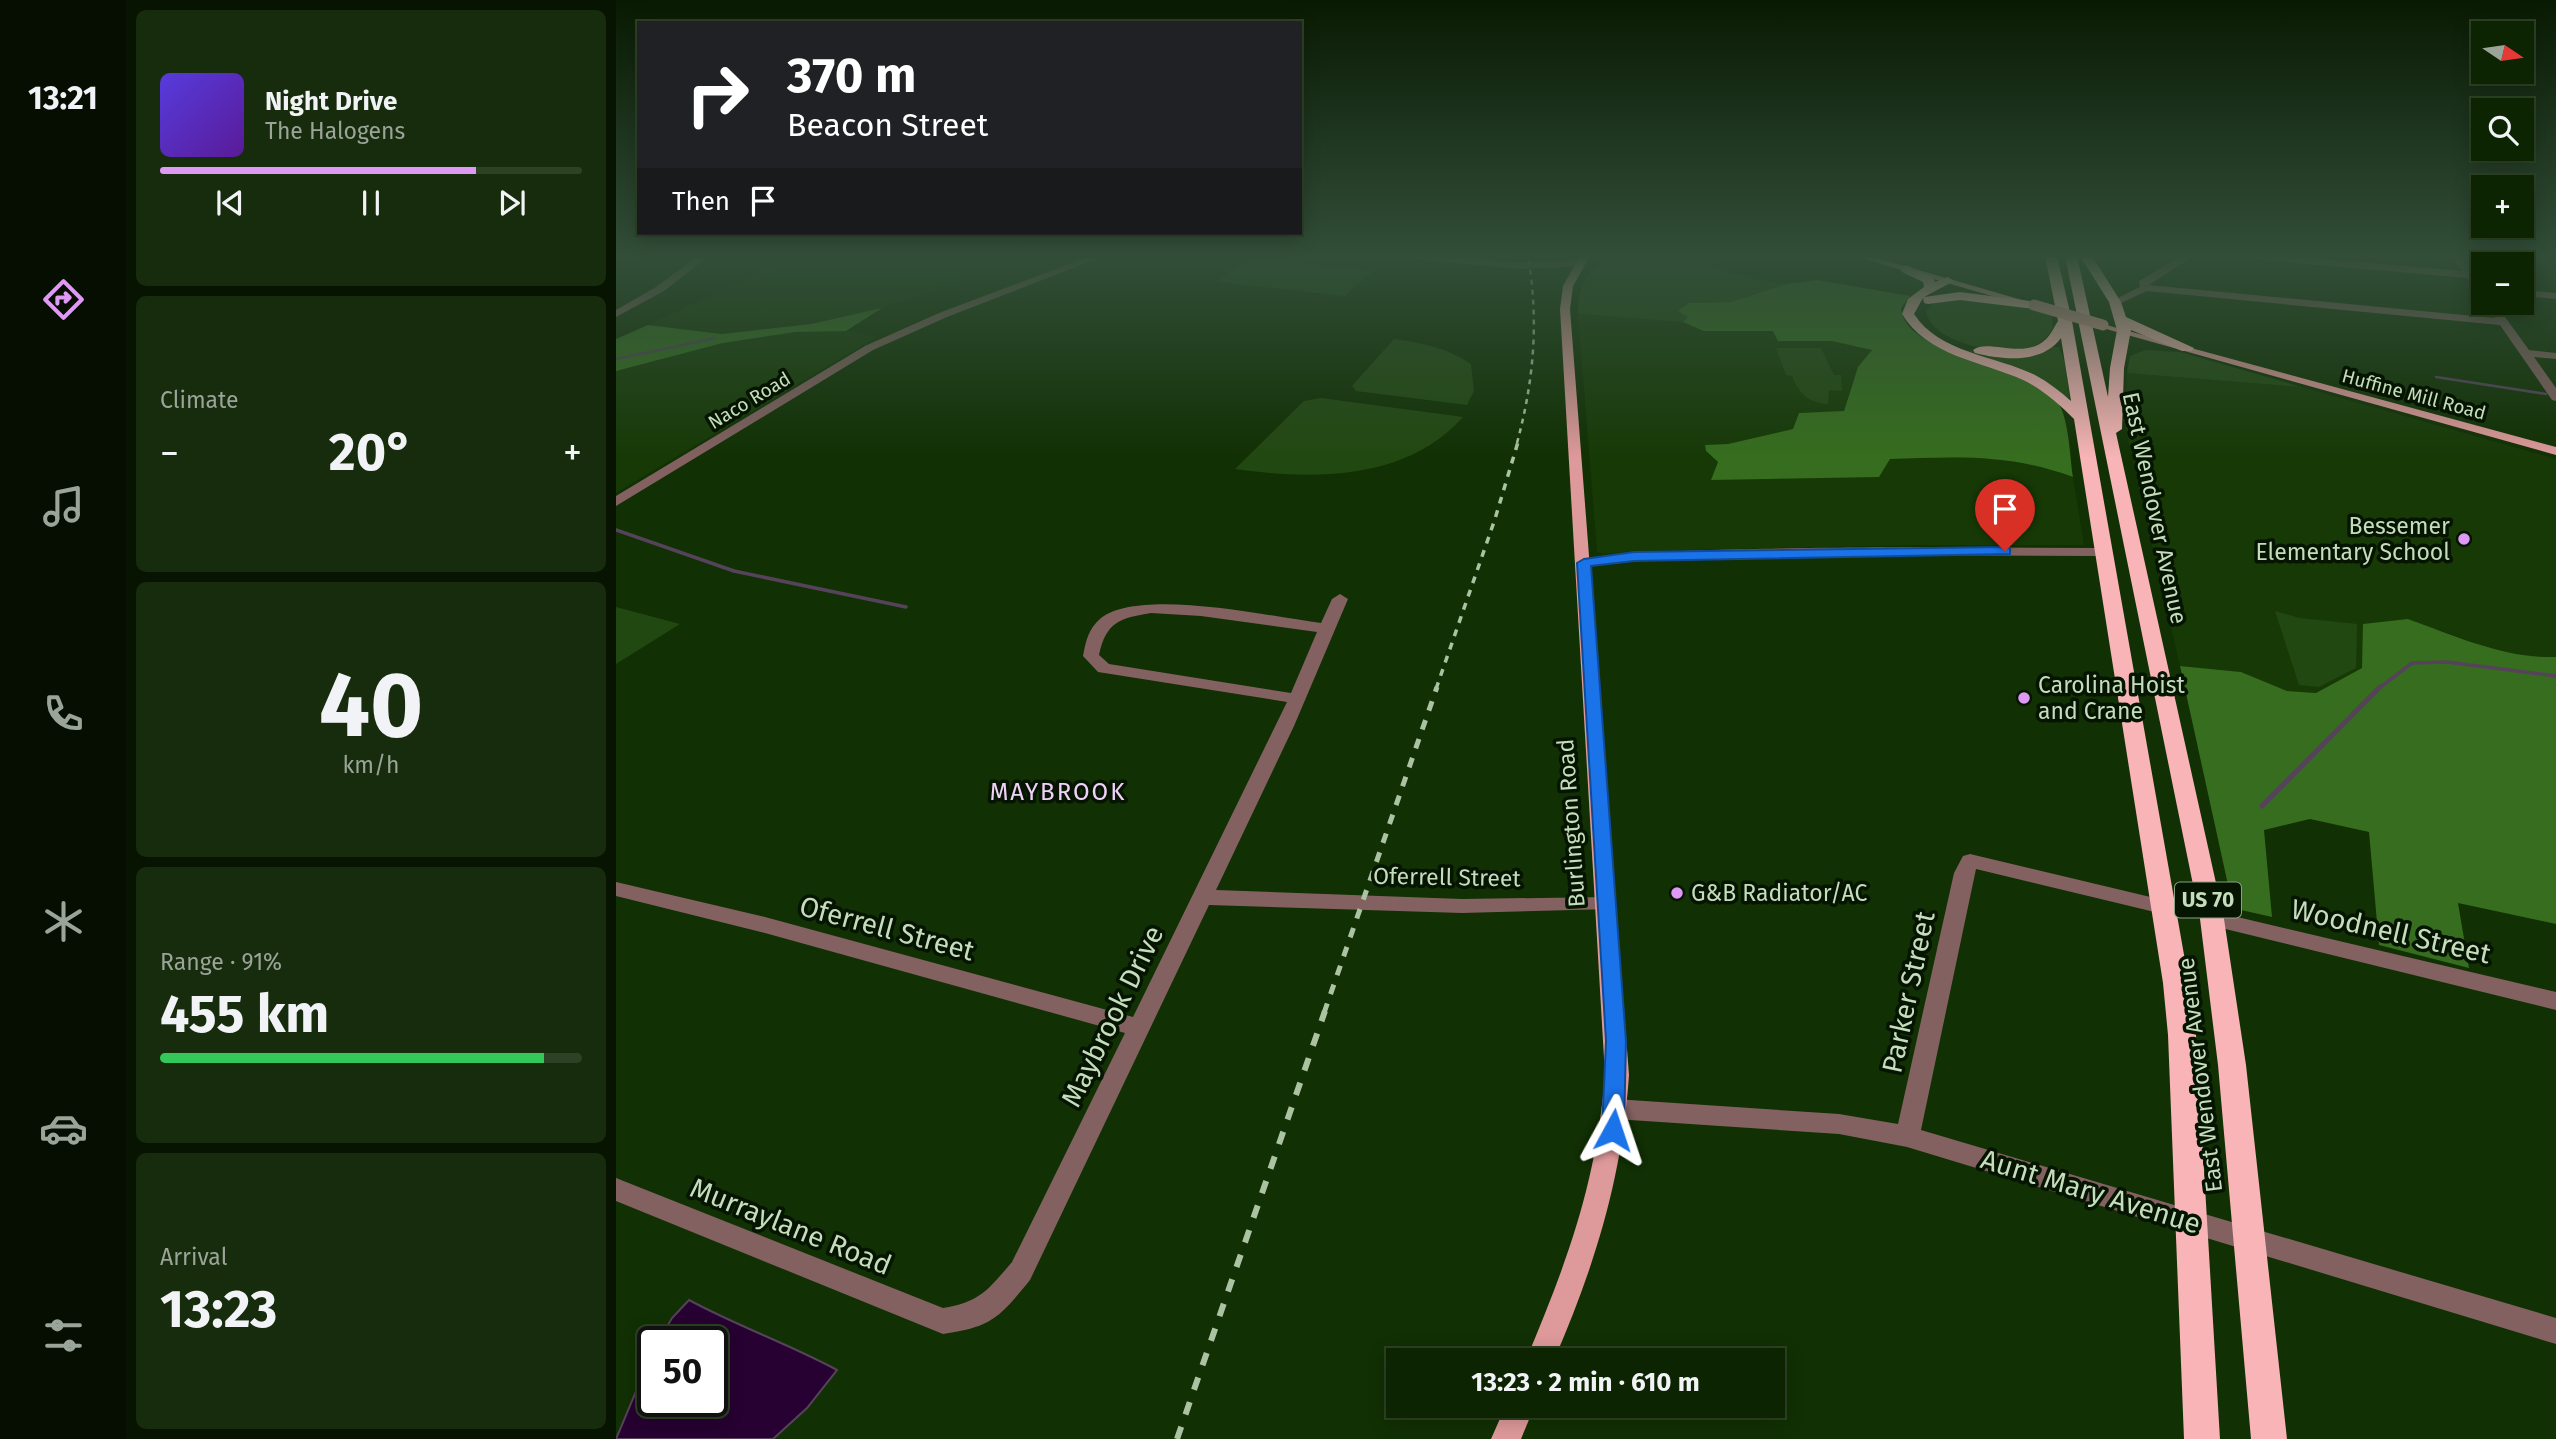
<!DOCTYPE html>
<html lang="en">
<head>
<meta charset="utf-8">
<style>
	:root { --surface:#0d2402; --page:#162c0c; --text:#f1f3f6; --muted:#9aa499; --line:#2d4124; --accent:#dd99f3 }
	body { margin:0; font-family:"Fira Sans",sans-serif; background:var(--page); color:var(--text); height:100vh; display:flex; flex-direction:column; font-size:26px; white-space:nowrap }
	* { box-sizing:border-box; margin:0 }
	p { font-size:23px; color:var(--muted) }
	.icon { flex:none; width:38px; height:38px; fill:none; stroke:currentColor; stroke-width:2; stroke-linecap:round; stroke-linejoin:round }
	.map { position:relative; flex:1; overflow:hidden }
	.side { display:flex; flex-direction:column; gap:10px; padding:10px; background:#071401; width:490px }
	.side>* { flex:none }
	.hud { position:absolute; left:21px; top:21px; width:665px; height:214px; border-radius:0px; box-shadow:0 4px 18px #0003,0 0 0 2px var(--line); background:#202124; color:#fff; overflow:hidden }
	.needle { width:46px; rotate:103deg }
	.fabs { position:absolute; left:1855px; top:21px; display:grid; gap:14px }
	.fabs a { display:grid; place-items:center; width:63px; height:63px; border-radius:0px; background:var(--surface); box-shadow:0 4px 18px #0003,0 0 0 2px var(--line); font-size:35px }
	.speed { position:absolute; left:21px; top:1326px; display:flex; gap:14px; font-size:35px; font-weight:700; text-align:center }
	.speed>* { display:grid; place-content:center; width:91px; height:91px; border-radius:50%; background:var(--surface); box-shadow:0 4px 18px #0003,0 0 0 2px var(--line); line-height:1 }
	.speed .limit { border:4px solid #111; border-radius:10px; background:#fff; color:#111 }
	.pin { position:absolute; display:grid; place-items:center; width:60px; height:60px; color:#fff; margin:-72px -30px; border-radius:50% 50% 50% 0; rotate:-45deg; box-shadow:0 0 7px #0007 }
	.pin .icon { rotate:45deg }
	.me { position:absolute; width:77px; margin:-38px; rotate:5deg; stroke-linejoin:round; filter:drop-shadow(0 0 5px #0008) }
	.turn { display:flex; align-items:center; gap:24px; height:147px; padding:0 35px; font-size:32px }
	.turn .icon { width:91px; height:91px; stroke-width:2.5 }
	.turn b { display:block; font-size:49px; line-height:60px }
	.then { display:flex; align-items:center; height:66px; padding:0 35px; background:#0003; gap:14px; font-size:26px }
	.big { font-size:52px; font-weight:700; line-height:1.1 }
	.side .card { flex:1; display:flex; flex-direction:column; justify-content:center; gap:10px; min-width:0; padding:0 24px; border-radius:10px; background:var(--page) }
	.side .dial { align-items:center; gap:0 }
	.dial b { font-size:91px; line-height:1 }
	.song { display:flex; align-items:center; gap:21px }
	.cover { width:84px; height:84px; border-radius:10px; background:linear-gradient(135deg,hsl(250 70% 55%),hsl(270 70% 35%)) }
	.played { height:7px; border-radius:4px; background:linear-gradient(90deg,var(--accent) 75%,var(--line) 75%) }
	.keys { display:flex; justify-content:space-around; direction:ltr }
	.heat { display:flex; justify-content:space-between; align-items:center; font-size:38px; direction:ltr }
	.charge { height:10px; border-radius:5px; background:linear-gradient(90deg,#34c759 91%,var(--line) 0) }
	.trip { position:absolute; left:770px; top:1348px; width:399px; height:70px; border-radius:0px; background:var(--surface); box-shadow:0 4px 18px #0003,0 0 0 2px var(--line); font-weight:700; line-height:70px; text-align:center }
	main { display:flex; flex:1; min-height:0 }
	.tabs { display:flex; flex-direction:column; width:126px; justify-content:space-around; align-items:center; background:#050e01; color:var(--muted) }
	.tabs .icon { width:49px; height:49px }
	.tabs .on { color:var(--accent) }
	.tabs b { font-size:32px; color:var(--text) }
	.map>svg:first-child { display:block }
	.built { fill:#173906 }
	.green { fill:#224811 }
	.forest { fill:#366d1e }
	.water { fill:#260131; stroke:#56435b; stroke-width:2 }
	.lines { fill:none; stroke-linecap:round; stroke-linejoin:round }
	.stream-far2 { stroke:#56435b; stroke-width:2.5 }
	.stream-far1 { stroke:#56435b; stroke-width:3.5 }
	.stream { stroke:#56435b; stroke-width:5 }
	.minor { fill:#836161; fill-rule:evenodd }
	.major { fill:#de999a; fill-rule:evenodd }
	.highway { fill:#f8b4b6; fill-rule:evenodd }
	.rail-far3 { stroke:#abc3a2; stroke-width:2.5; stroke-dasharray:5 5; stroke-linecap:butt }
	.rail-far2 { stroke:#abc3a2; stroke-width:3.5; stroke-dasharray:7 7; stroke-linecap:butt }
	.rail-far1 { stroke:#abc3a2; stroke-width:5; stroke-dasharray:10 10; stroke-linecap:butt }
	.rail { stroke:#abc3a2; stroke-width:6; stroke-dasharray:13 13; stroke-linecap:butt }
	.major-bridge { stroke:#de999a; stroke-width:11 }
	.route { fill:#1a73e8; stroke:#114b97; stroke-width:2 }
	.poi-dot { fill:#dd99f3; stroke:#051501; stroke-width:2.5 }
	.labels { text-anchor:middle; stroke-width:7; stroke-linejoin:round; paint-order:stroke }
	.far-street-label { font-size:19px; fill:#c5dcbd; stroke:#051501 }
	.shield { fill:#051501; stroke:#8ba085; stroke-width:2 }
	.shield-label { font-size:21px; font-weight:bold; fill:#c5dcbd }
	.street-label { font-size:23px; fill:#c5dcbd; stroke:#051501 }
	.poi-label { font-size:23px; fill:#c5dcbd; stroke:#051501; text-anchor:start }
	.neighbourhood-label { font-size:24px; letter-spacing:2px; fill:#efd2f8; stroke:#051501 }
	.near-street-label { font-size:28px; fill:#c5dcbd; stroke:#051501 }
</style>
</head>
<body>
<main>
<nav class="tabs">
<b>13:21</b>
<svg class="icon on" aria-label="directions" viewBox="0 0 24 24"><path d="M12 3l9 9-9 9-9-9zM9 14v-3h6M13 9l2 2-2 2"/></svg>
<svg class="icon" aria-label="music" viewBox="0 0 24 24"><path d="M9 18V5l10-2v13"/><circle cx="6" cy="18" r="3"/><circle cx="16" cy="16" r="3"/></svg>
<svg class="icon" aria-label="phone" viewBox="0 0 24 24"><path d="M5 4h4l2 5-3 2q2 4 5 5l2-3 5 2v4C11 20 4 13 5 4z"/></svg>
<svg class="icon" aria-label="climate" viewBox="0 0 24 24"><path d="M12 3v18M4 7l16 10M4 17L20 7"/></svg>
<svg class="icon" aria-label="car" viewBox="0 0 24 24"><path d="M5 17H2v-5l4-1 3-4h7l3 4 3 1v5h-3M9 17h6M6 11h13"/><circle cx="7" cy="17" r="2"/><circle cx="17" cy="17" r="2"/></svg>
<svg class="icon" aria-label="filters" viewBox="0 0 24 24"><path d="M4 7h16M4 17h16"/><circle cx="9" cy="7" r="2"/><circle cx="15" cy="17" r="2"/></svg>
</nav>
<section class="side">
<div class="card">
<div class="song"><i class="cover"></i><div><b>Night Drive</b><p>The Halogens</p></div></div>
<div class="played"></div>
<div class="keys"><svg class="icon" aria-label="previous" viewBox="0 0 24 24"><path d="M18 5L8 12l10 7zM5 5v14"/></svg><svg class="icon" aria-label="pause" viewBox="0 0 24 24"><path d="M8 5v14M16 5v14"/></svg><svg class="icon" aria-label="next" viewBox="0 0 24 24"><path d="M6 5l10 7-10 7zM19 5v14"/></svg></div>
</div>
<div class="card"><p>Climate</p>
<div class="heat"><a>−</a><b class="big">20°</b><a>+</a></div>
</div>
<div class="card dial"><b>40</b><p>km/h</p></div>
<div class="card"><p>Range · 91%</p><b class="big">455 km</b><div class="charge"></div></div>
<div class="card"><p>Arrival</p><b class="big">13:23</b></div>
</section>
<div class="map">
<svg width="1940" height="1439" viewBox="0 0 1940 1439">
	<rect width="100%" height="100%" fill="#113003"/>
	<path class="built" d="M178,256H396L374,261L319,291L266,308L196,324L106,334L32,325Z
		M962,314L1067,322L1088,331H1158L1162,341H1216L1256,349L1236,384L1228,412L1183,413L1177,429L1112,444L1089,445L1090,452L1102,462L1096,480L1273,459L1355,457L1396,459L1425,466L1457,477L1468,545H1302L1017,551L987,554L981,552Z
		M230,331L260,337L0,493V371L107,343L179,332Z
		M1511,373L1686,387L1940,459V657L1919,658L1872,648L1792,619L1746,668L1700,693L1671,691L1625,672L1564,666L1509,426Z"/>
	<path class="green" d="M1001,256H1116L1095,267L1138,279L1170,284L1115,302L1073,303L1063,311L1072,317L1067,322L962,314C962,284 972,266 1001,256Z
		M633,258L757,271L729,296L600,282Z
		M1336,299L1403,306L1436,315L1437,328C1431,338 1424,345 1412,349C1386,357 1315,343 1310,311L1318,302Z
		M778,339C806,343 832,348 855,364L858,391L851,405L740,391L736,386Z
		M1437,347H1443L1449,363L1454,399L1403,370L1349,350L1368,353L1430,351Z
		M1160,348H1205L1218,375H1225L1226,391L1213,390L1212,404C1193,403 1183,394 1176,376L1170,375Z
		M1529,350L1564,352L1686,387L1511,373L1514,356Z
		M705,398L847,417C790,481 697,480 619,469L688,401Z
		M0,607L64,624L0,664Z
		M1659,611L1684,618L1741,624L1740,668L1703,687L1683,685Z"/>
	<path class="forest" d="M1201,280L1294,296L1285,308C1287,355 1413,366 1442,403C1453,418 1454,459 1457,477C1392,453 1341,457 1274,459L1263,477L1095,480L1102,462L1090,451L1089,445L1112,444L1177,429L1183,413L1228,411L1242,367L1256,350L1216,341H1162L1157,331H1088L1067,322L1072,317L1062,311L1073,303L1115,302L1170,284Z
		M266,308L230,331L179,332L107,343L0,371V339L32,325L106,334L195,324Z
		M1792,619C1840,636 1889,659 1940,657V924L1842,903L1853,968L1763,945L1753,832L1694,819L1648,830L1656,917L1625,910L1616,903L1564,666L1625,672L1671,691L1700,693L1746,668L1747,624Z"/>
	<path class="water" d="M73,1300C121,1326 173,1344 221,1370L191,1408L157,1439H0L37,1351V1402H96V1342H42L56,1318Z"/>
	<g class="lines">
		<path class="stream-far2" d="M0,359L99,338
			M1820,377L1930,394"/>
		<path class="stream-far1" d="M0,530L118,571L290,607
			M1762,689L1796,663L1831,662L1940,676"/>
		<path class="stream" d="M1646,806L1764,687"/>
		<path class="minor" d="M82,256H93L48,291L0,317V310L40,287Z
			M474,256H488L331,317L257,350L0,506V496L249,346L323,313Z
			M789,256H828L904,263L965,260L970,263L965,266L904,269L794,259Z
			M1565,256H1577L1533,285L1879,318L1869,303H1879L1913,350L1940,353V359L1918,357L1940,388V401L1936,400L1884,325L1531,291L1503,304L1494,302L1524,287L1523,281Z
			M1629,256H1670L1846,271L1835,256H1845L1867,286V296L1863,295L1851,278L1634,259Z
			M1906,290L1940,293V299L1906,296Z
			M1288,547L1487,548L1494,552L1487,556L1288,555L1018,561L968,567L961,563C977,547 1246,548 1288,547Z
			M724,594L732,599L678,726L600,890L846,899L990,897L997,899L1000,904L997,909L846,913L593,905L414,1280C383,1318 376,1327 327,1334L0,1201V1178L327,1308C364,1302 372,1290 396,1262L509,1033L149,933L0,896V882L149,917L517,1017L671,702L482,672L467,656C470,641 472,629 485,618C525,587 656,617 705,623L716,599ZM535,613L585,616L701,632L675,693L493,664L483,655C490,622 504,618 535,613Z
			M1354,854L1547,900L1554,902L1557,907L1554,912L1547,914L1360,869L1305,1130L1940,1318V1344L1291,1147L1223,1134L999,1119L991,1116L987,1109L991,1102L999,1099L1223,1114L1282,1124L1338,873L1347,856Z
			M1596,911L1940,992V1010L1589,924L1586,919L1589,914Z"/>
		<path class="major" d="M964,256H974L957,286L954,309L1013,1075C1006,1179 979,1265 938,1360H910C952,1259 980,1185 989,1075L944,309L947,286Z
			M1238,256H1254L1423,305L1414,307Z
			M1483,323L1940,447V455L1483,327Z
			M890,1405H919L905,1439H875Z"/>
		<path class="highway" d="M1429,256H1441L1456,321L1573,983L1580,1035L1604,1439H1568L1552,1035L1547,983L1458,419C1443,404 1426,389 1407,380C1365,361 1311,356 1286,314L1292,299L1308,287L1307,282L1286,272L1284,269L1290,265L1317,277L1319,282L1332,277L1338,281L1308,297L1344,292L1422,302L1424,305L1418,309L1344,300L1312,304L1308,303L1307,298L1298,314C1323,353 1381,356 1419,375C1432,382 1444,391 1455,401L1445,338C1426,364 1387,360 1359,353L1357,350C1372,338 1407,360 1429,340C1435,335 1438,327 1442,321Z
			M1449,256H1461L1492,397L1494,368L1501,330L1493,302L1464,256H1476L1505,302L1510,317L1578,348L1576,351H1566L1515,330L1508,368L1506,429L1500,433L1608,919L1630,1065L1671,1439H1635L1602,1065L1584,919Z"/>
		<path class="rail-far3" d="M901,443C918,380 923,321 912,256"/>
		<path class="rail-far2" d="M820,689L879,519L902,442"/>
		<path class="rail-far1" d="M708,1013L821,687"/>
		<path class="rail" d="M561,1439L709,1011"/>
		<path class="major-bridge" d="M1418,305L1487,325"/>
	</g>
	<linearGradient id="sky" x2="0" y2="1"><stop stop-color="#091a02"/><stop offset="0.56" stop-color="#324e39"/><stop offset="1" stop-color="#324e39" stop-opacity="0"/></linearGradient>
	<rect width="1940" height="458" fill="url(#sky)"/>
	<path class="route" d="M1389,547L1394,548V554L1018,561L975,566L1010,1041L1008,1130L1004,1136L997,1139L989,1136L986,1130L990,1041L961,563L968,559L1018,552Z"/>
	<g class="poi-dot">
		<circle cx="1848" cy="539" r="7"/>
		<circle cx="1408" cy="698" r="7"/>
		<circle cx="1061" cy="893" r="7"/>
	</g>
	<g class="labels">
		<g class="far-street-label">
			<text transform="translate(1798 394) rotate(15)" y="7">Huffine Mill Road</text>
			<text transform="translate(133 400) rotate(-31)" y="7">Naco Road</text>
		</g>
		<rect class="shield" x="1559" y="882.5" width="66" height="35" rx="5"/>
		<g class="shield-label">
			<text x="1592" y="907">US 70</text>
		</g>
		<g class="street-label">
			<text transform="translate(1539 508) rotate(78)" y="8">East Wendover Avenue</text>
			<text transform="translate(955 823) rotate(-94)" y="8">Burlington Road</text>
			<text transform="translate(831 877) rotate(1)" y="8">Oferrell Street</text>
			<text transform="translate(1584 1075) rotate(-97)" y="8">East Wendover Avenue</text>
		</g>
		<g class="poi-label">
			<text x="1834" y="534" text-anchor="end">Bessemer<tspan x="1834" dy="26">Elementary School</tspan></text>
			<text x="1422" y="693">Carolina Hoist<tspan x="1422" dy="26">and Crane</tspan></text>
			<text x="1075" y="901">G&amp;B Radiator/AC</text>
		</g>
		<g class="neighbourhood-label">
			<text x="442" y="800">MAYBROOK</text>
		</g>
		<g class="near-street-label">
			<text transform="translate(271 928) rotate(15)" y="10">Oferrell Street</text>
			<text transform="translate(1775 931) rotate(13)" y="10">Woodnell Street</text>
			<text transform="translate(1292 992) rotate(-78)" y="10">Parker Street</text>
			<text transform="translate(496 1016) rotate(-64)" y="10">Maybrook Drive</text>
			<text transform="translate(1475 1191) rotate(17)" y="10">Aunt Mary Avenue</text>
			<text transform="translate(175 1226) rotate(22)" y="10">Murraylane Road</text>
		</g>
	</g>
</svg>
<div class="fabs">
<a><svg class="needle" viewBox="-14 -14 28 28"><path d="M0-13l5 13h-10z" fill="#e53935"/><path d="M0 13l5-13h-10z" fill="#9aa499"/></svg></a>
<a><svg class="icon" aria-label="search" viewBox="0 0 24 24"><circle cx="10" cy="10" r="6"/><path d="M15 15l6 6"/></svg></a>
<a>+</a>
<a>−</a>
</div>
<div class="speed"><div class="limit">50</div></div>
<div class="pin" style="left:1389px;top:551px;background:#d93025"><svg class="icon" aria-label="arrive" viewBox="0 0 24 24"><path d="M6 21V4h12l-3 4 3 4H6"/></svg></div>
<svg class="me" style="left:997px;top:1130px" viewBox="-20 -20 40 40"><path d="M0-17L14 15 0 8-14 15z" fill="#1a73e8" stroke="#fff" stroke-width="4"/></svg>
<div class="trip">13:23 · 2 min · 610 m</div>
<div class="hud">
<div class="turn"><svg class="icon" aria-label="right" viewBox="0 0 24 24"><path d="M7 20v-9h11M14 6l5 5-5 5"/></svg><div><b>370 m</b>Beacon Street</div></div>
<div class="then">Then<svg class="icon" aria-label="arrive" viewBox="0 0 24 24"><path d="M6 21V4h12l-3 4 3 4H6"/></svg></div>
</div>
</div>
</main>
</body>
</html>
